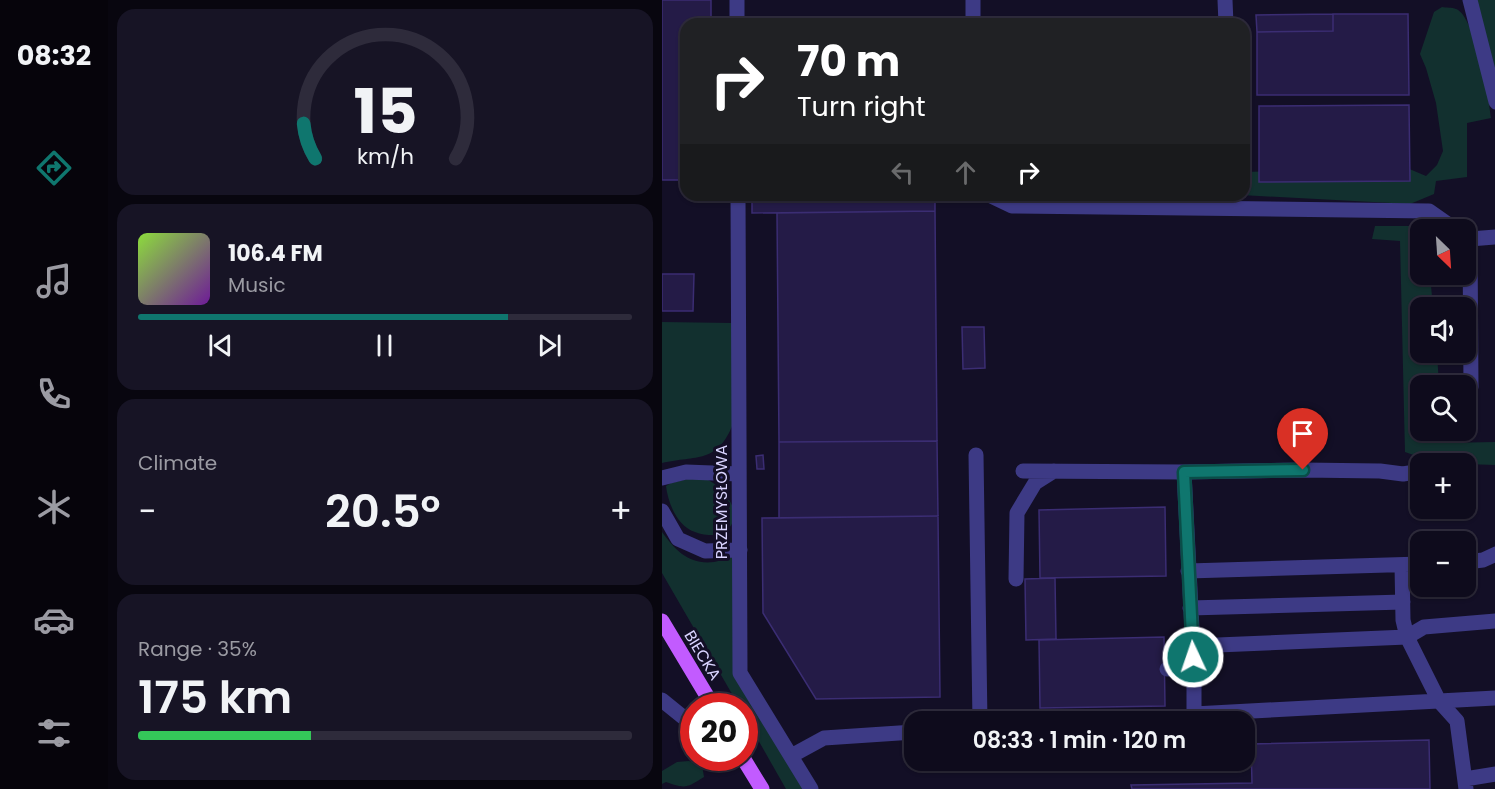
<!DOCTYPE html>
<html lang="en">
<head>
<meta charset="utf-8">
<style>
	:root { --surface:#0e0b1c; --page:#171425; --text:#f1f3f6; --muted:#9b9ba3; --line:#2e2b3b; --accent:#0f766e }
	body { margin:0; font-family:Poppins,sans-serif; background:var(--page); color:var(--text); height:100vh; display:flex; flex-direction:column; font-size:22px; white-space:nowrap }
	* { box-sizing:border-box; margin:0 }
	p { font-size:20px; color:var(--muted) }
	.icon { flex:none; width:33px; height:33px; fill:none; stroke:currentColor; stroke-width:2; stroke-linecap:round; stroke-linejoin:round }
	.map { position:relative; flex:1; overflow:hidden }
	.panel { display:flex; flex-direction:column; gap:9px; padding:9px; background:#08060f; width:554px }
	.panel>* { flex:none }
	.guide { position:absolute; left:18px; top:18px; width:570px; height:183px; border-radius:18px; box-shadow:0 2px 4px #0004,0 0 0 2px var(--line); background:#202124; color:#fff; overflow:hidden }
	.needle { width:39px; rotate:155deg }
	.buttons { position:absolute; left:748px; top:219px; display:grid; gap:12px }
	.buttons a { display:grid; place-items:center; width:66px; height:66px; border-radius:12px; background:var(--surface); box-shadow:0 2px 4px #0004,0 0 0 2px var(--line); font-size:30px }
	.speed { position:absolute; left:18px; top:693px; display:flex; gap:12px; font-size:30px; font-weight:700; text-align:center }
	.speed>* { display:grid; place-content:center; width:78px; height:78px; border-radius:50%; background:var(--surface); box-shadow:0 2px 4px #0004,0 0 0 2px var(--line); line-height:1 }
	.speed .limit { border:9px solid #d22; background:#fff; color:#111 }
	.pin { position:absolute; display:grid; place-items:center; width:51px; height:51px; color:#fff; margin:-62px -26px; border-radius:50% 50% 50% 0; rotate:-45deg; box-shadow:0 0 6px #0007 }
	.pin .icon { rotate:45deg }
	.me { position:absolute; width:66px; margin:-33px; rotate:357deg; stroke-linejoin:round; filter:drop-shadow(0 0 4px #0008) }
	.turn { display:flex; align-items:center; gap:21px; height:126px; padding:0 18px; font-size:27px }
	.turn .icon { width:78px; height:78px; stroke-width:2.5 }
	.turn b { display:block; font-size:42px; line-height:51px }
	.lanes { display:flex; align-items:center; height:57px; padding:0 18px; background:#0003; justify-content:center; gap:30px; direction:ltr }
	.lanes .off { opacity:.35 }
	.big { font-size:45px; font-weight:600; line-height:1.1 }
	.panel .card { flex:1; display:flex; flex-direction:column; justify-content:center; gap:9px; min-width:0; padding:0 21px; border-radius:18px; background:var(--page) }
	.panel .dial { align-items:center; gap:0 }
	.dial svg { height:156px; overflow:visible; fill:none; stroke:var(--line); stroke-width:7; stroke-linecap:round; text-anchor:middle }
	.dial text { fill:var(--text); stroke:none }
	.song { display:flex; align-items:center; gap:18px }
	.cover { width:72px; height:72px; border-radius:9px; background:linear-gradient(135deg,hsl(90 70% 55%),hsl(280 70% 35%)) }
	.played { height:6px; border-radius:3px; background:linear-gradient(90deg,var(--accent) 75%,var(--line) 75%) }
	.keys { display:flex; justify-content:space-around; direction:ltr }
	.heat { display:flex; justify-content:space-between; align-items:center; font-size:33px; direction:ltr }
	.charge { height:9px; border-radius:4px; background:linear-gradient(90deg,#34c759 35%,var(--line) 0) }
	.trip { position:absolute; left:242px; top:711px; width:351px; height:60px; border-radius:18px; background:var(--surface); box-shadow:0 2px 4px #0004,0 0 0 2px var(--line); font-weight:600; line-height:60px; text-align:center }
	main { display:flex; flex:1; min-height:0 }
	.tabs { display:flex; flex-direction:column; width:108px; justify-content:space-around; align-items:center; background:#06040b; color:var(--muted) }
	.tabs .icon { width:42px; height:42px }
	.tabs .selected { color:var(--accent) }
	.tabs b { font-size:27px; color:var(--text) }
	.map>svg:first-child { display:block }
	.green { fill:#12302f }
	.building { fill:#241b47; stroke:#3b2d73; stroke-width:1.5 }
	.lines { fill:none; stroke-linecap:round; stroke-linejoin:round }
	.minor { stroke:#3d3a85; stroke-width:15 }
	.major { stroke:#c25bff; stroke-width:15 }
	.route-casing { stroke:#0a4d48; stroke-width:15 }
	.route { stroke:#0f766e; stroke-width:10 }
	.labels { text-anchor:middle; stroke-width:6; stroke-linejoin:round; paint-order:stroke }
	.street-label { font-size:16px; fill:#d9d4ff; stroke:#130f26 }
</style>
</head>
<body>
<main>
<nav class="tabs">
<b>08:32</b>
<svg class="icon selected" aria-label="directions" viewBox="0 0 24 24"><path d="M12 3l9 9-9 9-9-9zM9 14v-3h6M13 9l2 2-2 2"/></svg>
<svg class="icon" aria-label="music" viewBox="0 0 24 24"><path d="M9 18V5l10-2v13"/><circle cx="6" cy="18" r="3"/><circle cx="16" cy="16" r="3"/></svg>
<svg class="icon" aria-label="phone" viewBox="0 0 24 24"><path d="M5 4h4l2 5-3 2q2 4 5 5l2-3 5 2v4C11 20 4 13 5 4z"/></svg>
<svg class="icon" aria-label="climate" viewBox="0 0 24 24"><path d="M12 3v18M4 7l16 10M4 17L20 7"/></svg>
<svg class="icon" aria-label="car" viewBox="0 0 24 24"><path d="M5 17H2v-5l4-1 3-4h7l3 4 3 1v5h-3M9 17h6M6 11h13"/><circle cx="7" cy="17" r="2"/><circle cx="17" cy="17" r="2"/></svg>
<svg class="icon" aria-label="filters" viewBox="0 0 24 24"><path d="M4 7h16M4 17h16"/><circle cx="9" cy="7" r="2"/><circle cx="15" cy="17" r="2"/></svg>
</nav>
<section class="panel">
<div class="card dial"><svg viewBox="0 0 100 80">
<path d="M14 69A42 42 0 1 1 86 69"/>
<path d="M14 69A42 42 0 0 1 8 51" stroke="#0f766e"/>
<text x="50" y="56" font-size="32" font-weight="700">15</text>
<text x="50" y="72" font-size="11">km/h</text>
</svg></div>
<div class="card">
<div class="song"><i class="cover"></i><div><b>106.4 FM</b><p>Music</p></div></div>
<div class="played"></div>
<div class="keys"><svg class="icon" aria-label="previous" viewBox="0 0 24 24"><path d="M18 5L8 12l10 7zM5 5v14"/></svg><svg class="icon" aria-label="pause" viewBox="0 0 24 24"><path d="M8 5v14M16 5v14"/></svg><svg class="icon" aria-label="next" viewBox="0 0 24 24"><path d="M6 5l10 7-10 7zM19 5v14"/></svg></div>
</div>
<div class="card"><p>Climate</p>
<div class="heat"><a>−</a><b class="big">20.5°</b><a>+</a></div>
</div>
<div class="card"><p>Range · 35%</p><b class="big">175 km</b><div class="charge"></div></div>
</section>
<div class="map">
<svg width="834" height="789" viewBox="0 0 834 789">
	<rect width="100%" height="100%" fill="#130f26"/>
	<path class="green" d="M813,0H833V70Z
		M780,7C784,8 790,7 794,9C813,16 827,98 829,118L805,123V177L774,181L772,194L748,204L579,195H582V172L745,168L764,176L775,165L781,151L774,103L764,68L758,54L772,12Z
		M713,226H748L759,230V274L768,275L771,307L759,308V352L775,353L777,385L759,386V430L780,431L782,443L833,442V465L774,463L743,452L738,241L710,239Z
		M0,322L70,323L71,424C55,464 35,455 0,463Z
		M31,478C35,479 42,478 46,480C51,482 57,488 61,492C75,508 77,520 61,535C52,535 41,536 33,532C15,526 6,503 4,486L9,483Z
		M0,532C14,551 27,565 52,562C59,561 64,557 71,557L74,666L144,789H124L83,717L82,706H77L0,573Z
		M27,761L40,765L42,777C24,788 24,789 4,782L0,784V771L15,762Z"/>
	<path class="building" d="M0,0H49V24H24V180H0Z
		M671,14V31L595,32L594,15Z
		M671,14H746L747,95H595V32L671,31Z
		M747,105L748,181L597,182V106Z
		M90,195H273V211L90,213Z
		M273,211L275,441L117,442L115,213Z
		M0,274H32L31,311H0Z
		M300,327H322L323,368L301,369Z
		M275,441L276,516L117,518V442Z
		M101,455L102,469H95L94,456Z
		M503,507L504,576L378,578L377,510Z
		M276,516L278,697L154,699L101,613L100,518Z
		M393,578L394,639L364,640L363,579Z
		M502,637L503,706L378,708L377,640Z
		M767,740L768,789H470L469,785L590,783L589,744Z"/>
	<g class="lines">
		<path class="minor" d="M75,0V24
			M311,0V24
			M563,0L564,24
			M808,0L834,102
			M76,195L78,673L149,789
			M327,195L350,206L767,211L794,230
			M804,236L808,239L834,237
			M808,239L809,387
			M314,455L318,722
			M361,471L522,472
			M0,478L24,472L77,474
			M0,511L16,539L43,551L78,550
			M804,562L821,560L834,554
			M740,565L741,620L745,637L762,627L834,621
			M526,571L759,564
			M354,579L355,513L373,483L392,471
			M528,608L741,602
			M531,646L745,637L777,701L795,721L804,789
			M505,669L532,668
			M0,700L32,726
			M532,714L834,698
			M514,722L532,714V668L522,472L641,470L718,471L741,474L759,471
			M129,756L162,738L252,732
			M803,779L834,774"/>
		<path class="major" d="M0,621L51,706
			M81,758L100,789"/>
	</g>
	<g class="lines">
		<g class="route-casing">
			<path id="route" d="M531,657L522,472L641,470"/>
		</g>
		<use href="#route" class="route"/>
	</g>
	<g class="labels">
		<g class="street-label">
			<text transform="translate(59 502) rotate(-90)" y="6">PRZEMYSŁOWA</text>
			<text transform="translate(41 655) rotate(59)" y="6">BIECKA</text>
		</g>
	</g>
</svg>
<div class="buttons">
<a><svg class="needle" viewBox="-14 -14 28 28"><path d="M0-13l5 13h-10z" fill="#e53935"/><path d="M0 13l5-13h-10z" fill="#9b9ba3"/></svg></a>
<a><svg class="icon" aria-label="sound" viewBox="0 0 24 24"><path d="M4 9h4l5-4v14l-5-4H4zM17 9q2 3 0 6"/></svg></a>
<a><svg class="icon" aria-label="search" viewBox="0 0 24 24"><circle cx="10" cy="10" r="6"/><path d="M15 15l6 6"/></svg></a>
<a>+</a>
<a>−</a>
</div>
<div class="speed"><div class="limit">20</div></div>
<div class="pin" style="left:641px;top:470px;background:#d93025"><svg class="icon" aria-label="arrive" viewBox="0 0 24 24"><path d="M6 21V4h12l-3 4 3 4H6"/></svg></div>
<svg class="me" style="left:531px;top:657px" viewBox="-20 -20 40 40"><circle r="17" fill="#0f766e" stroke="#fff" stroke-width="3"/><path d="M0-11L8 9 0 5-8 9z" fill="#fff"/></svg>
<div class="trip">08:33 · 1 min · 120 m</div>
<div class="guide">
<div class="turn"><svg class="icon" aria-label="right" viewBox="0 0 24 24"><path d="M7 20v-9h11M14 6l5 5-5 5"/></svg><div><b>70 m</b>Turn right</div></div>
<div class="lanes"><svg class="icon off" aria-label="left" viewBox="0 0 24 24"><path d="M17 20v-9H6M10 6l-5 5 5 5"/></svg><svg class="icon off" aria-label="ahead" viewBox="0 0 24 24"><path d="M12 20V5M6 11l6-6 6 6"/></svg><svg class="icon" aria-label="right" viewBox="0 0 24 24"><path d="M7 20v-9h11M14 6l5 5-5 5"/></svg></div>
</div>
</div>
</main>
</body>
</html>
